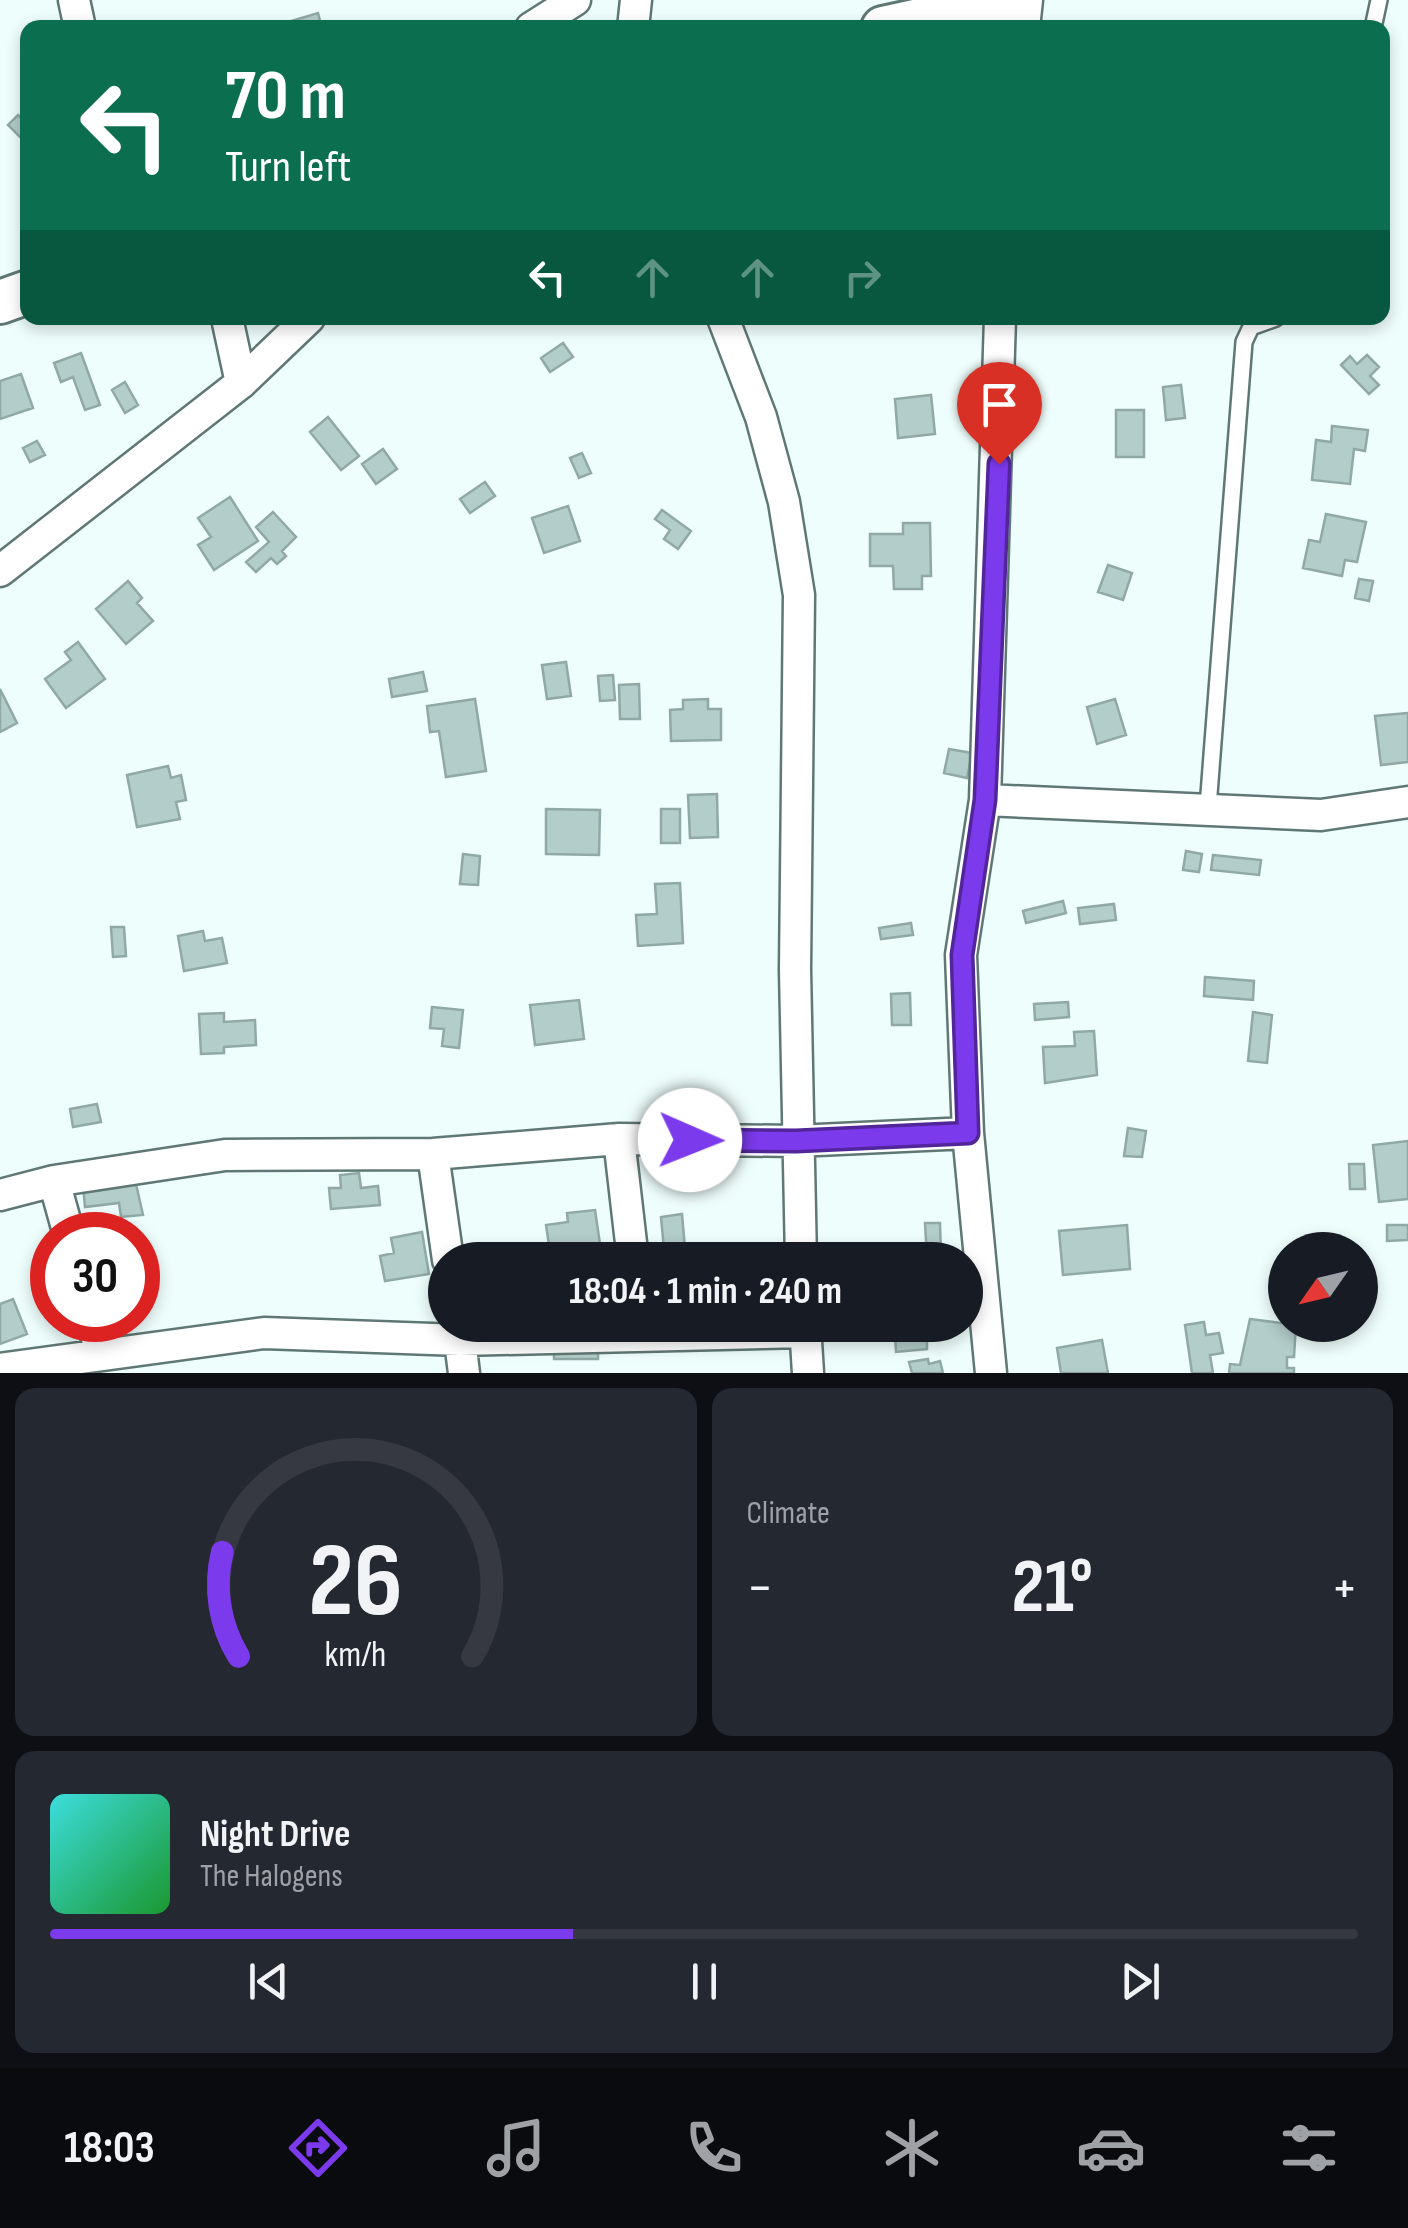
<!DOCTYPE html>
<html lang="en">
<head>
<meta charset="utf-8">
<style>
	:root { --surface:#171b24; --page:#242831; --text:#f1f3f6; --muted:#9ea1a6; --line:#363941; --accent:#7c3aed }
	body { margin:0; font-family:"Sofia Sans Condensed",sans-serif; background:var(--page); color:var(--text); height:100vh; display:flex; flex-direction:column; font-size:38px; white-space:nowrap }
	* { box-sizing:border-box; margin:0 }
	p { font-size:32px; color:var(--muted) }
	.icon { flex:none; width:55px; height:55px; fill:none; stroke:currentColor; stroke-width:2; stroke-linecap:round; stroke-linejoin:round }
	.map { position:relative; height:1373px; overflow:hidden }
	.details { display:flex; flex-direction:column; gap:15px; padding:15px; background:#0d0f14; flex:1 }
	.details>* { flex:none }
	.hud { position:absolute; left:20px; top:20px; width:1370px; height:305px; border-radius:20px; box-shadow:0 5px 15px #0003; background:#0b6e4f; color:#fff; overflow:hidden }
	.needle { width:65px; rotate:236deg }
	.tools { position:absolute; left:1268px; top:1232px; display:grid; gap:20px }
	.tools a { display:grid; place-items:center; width:110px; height:110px; border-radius:50%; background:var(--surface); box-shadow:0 5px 15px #0003; font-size:50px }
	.speed { position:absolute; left:30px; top:1212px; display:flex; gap:20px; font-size:50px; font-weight:700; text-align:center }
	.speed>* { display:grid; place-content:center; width:130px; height:130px; border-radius:50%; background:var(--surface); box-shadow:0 5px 15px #0003; line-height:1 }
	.speed .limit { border:15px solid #d22; background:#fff; color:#111 }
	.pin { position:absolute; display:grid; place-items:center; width:85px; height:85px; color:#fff; margin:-102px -42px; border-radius:50% 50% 50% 0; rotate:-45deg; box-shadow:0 0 10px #0007 }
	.pin .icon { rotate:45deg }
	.me { position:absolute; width:110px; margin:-55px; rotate:91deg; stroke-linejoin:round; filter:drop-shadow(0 0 8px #0008) }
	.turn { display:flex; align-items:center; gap:35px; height:210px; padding:0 40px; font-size:45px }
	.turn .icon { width:130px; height:130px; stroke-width:2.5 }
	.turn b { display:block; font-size:70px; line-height:85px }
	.lanes { display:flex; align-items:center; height:95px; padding:0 40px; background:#0003; justify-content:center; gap:50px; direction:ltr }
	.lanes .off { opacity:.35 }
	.big { font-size:75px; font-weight:700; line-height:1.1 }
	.details .tile { flex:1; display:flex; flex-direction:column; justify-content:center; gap:15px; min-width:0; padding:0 35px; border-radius:20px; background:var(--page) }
	.details .dial { align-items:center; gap:0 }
	.dial svg { height:260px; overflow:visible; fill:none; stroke:var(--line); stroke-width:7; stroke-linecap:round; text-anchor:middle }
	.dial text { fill:var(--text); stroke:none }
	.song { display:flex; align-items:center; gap:30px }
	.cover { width:120px; height:120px; border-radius:15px; background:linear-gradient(135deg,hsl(180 70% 55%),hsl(130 70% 35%)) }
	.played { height:10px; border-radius:5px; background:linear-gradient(90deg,var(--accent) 40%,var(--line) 40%) }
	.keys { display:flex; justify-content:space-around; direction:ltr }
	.heat { display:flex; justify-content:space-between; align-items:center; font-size:55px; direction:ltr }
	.details .tiles { flex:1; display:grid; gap:15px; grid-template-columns:1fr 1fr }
	.tile:last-child { grid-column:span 2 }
	.trip { position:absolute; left:428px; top:1242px; width:555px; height:100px; border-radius:50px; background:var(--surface); box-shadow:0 5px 15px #0003; font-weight:700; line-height:100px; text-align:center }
	.dock { display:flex; height:160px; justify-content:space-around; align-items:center; background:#090b0e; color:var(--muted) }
	.dock .icon { width:70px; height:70px }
	.dock .on { color:var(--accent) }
	.dock b { font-size:45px; color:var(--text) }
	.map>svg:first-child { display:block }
	.building { fill:#b3cdca; stroke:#90a9a6; stroke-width:2.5 }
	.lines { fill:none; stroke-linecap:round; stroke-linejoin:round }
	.service-casing { stroke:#607875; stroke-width:20 }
	.minor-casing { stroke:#607875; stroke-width:35 }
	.secondary-casing { stroke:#607875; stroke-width:48 }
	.service { stroke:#fff; stroke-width:15 }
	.minor { stroke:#fff; stroke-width:30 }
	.secondary { stroke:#fff; stroke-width:42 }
	.route-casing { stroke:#51269a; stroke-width:25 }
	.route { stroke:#7c3aed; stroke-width:18 }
</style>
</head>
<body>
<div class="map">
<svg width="1408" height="1373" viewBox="0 0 1408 1373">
	<rect width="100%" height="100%" fill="#eefefc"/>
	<path class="building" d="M318,13L322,28H268Z
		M18,115L28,125V145L8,125Z
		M563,343L573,357L550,372L541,358Z
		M81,353L100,405L85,410L73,377L61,382L54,363Z
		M1367,355L1379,367L1370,376L1379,385L1369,394L1341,365L1350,356L1357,364Z
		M21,374L33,408L0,419V381Z
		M125,382L138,405L125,413L112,390Z
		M1181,385L1185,418L1166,420L1163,387Z
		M931,395L935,434L898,438L895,399Z
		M1116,410H1144V457H1116Z
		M328,417L359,456L341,470L310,432Z
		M1332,426L1368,430L1365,451L1354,449L1350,484L1312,480L1316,440L1331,442Z
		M37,441L45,455L30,462L23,448Z
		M383,449L397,469L376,484L362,464Z
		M582,453L591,473L579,478L570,458Z
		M485,482L495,496L470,513L460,499Z
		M230,497L258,541L214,570L198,545L211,537L198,518Z
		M568,506L580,541L544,553L532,518Z
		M662,510L691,531L678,549L664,539L670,530L655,519Z
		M273,512L296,537L282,551L286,556L277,564L271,558L256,572L246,562L269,542L256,527Z
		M1326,514L1366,522L1357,562L1345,560L1342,576L1303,568L1309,540L1320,542Z
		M903,523H930L931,576H922V589H894L893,566H870V534H903Z
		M1108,565L1132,573L1123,600L1098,592Z
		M1359,579L1373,581L1369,601L1355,598Z
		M128,581L142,598L137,603L153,621L126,644L96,609Z
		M78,642L105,679L66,708L45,679L71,660L65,652Z
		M566,662L571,696L547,699L542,665Z
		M423,672L427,691L392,697L389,679Z
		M613,675L615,700L600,701L598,676Z
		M639,684L640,719H620L619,685Z
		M0,689L17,723L0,732Z
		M475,699L486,771L446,777L439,731L430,732L427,706Z
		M708,699V709H721V740L671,741L670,710L683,709V700Z
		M1115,699L1126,735L1097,744L1087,707Z
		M1408,713V762L1381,765L1375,716Z
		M949,749L972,753L967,778L944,773Z
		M168,766L171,778L181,775L186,800L176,802L180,819L137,827L127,775Z
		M717,794L718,837L690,838L688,795Z
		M546,809L600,810L599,855L546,854Z
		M661,809H680V843H661Z
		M1186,851L1202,854L1199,872L1183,870Z
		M463,854L480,856L478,885L460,884Z
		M1213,855L1261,860L1259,875L1211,870Z
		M680,883L683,943L638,946L636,915L657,914L655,884Z
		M1063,901L1066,913L1026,923L1023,911Z
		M1114,904L1116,920L1080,924L1078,908Z
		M911,923L913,935L881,939L879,928Z
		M111,927H124L126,956L113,957Z
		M203,931L205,941L222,938L227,963L184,971L178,936Z
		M1205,977L1254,981L1253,1000L1204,996Z
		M910,993L911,1025H892L891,994Z
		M579,1000L584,1039L535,1045L530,1005Z
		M1068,1002L1069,1017L1035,1020L1034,1004Z
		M432,1007L463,1010L459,1048L442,1046L444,1029L430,1028Z
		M1253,1012L1272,1015L1267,1063L1248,1061Z
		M224,1013V1022L255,1020L256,1045L224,1047V1053L201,1054L199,1014Z
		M1094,1031L1097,1075L1045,1083L1043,1047L1075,1046L1074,1032Z
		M97,1104L101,1122L73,1127L70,1109Z
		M1128,1128L1146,1131L1142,1157L1124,1156Z
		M1408,1141V1199L1379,1202L1373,1145Z
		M1349,1164H1364L1365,1189H1350Z
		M359,1173L361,1188L378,1186L380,1205L331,1209L329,1188H341L340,1175Z
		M136,1184L143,1215L121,1217L119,1203L85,1207L83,1185Z
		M595,1210L600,1244L549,1245L546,1225L568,1222L567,1213Z
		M682,1214L686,1260H665L661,1217Z
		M925,1223H940L941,1256L927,1257Z
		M1127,1225L1130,1269L1063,1275L1059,1231Z
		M1387,1225H1408V1240L1387,1241Z
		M422,1232L429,1274L385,1281L380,1256L394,1253L391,1238Z
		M13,1299L27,1334L0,1344V1304Z
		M1250,1319L1296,1325L1294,1357H1287V1368H1294V1373H1229L1230,1364L1240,1365Z
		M1204,1322L1206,1335L1219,1333L1223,1353L1210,1355L1213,1373H1192L1185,1325Z
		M927,1333V1349L896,1352L895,1336Z
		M1102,1340L1108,1373H1061L1057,1348Z
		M554,1347H598V1359H554Z
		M928,1359L929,1364L940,1361L943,1373H912L909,1362Z"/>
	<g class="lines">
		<g class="service-casing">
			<path id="service" d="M1373,28L1379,0
				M1208,807L1244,342L1251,327L1276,318"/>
		</g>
		<g class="minor-casing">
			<path id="minor" d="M74,0L80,28
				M531,28L575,0
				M633,28L636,0
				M1024,28L1027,0
				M227,318L241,383
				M723,318L761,417L784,502L799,595L795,970L801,1260
				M0,571L241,383L309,318
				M985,800L1321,815L1408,802
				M619,1139L633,1260
				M433,1154L448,1260
				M54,1181L69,1235
				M0,1195L54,1181L225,1155L433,1154L619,1139L796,1141L968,1133
				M92,1320L101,1354
				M458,1325L464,1373
				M805,1325L808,1373
				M0,1369L264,1333L460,1340L805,1332
				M991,1373L968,1133L961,955L985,800L1000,318"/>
		</g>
		<g class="secondary-casing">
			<path id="secondary" d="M883,28L1011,0
				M0,302L28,292"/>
		</g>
		<use href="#service" class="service"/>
		<use href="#minor" class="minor"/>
		<use href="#secondary" class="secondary"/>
	</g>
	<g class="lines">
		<g class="route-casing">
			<path id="route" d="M690,1140L796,1141L968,1133L962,955L985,800L999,464"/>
		</g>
		<use href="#route" class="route"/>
	</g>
</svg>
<div class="tools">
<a><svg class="needle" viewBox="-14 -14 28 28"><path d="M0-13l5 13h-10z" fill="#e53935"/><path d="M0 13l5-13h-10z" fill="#9ea1a6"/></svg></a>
</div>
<div class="speed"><div class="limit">30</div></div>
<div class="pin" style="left:999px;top:464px;background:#d93025"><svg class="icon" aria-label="arrive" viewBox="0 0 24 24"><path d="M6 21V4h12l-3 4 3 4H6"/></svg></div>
<svg class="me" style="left:690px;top:1140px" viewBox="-20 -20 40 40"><circle r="19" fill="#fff"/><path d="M0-13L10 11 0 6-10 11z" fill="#7c3aed"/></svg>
<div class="trip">18:04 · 1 min · 240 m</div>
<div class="hud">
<div class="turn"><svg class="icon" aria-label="left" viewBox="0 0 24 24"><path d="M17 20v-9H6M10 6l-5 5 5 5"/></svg><div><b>70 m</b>Turn left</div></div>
<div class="lanes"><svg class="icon" aria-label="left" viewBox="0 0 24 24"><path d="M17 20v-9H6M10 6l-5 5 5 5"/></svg><svg class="icon off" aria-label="ahead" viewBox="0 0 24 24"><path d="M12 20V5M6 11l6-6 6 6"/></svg><svg class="icon off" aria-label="ahead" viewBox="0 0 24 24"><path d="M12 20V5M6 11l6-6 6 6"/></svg><svg class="icon off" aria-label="right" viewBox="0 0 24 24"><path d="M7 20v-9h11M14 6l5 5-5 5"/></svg></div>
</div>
</div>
<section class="details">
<div class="tiles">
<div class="tile dial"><svg viewBox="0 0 100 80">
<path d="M14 69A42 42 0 1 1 86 69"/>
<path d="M14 69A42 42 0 0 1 9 37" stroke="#7c3aed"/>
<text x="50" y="56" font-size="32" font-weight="700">26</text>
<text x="50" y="72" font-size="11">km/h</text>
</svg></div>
<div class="tile"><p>Climate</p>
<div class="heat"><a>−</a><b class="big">21°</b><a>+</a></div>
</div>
<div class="tile">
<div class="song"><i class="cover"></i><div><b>Night Drive</b><p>The Halogens</p></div></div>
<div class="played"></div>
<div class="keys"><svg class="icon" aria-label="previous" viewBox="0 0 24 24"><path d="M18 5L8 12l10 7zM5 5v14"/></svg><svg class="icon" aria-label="pause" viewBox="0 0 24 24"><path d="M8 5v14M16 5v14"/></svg><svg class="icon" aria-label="next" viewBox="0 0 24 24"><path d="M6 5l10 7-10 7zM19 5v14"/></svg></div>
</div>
</div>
</section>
<nav class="dock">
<b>18:03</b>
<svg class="icon on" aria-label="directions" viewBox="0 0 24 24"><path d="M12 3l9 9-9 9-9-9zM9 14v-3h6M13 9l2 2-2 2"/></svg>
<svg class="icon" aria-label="music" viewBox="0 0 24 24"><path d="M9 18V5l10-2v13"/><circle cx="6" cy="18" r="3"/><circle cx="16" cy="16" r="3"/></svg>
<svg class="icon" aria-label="phone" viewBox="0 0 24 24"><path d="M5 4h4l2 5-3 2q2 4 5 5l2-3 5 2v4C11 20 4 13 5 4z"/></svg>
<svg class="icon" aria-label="climate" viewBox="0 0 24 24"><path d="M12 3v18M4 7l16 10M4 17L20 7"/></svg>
<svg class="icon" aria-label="car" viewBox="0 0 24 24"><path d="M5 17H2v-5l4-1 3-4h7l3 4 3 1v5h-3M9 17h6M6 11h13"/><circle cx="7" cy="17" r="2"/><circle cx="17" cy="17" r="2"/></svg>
<svg class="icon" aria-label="filters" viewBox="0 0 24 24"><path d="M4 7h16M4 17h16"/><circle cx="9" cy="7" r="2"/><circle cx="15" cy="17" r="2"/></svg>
</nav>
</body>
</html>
